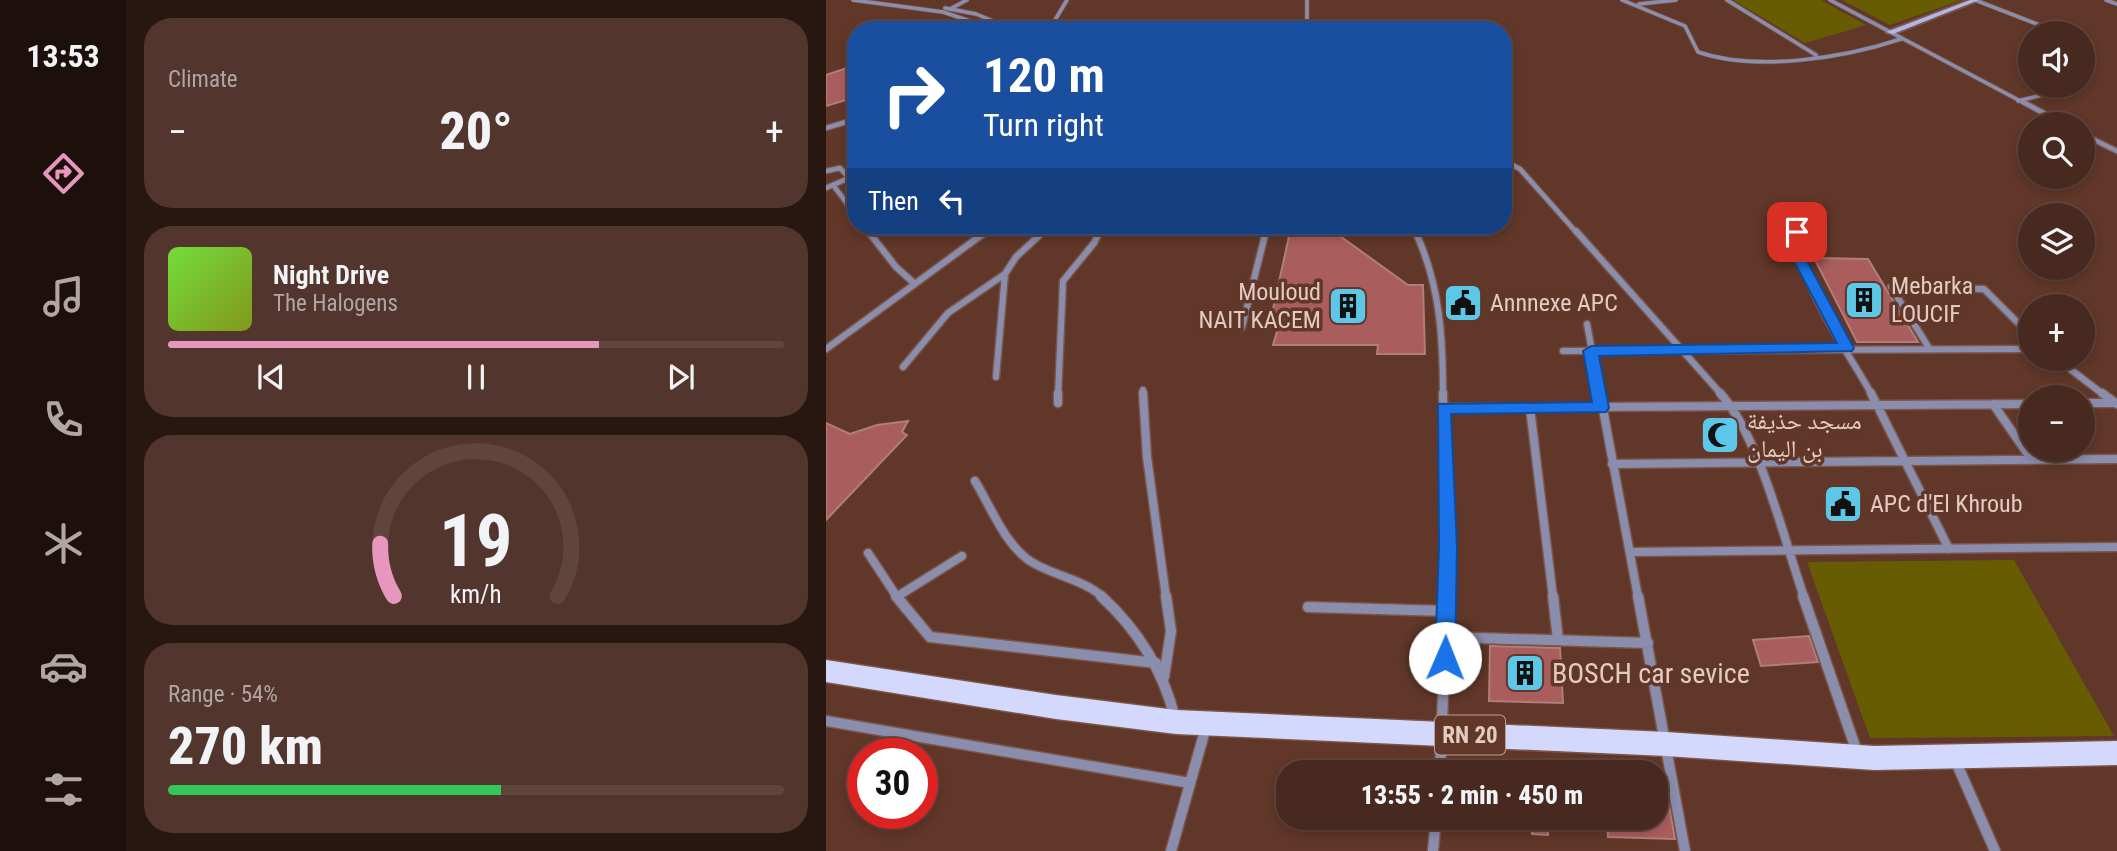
<!DOCTYPE html>
<html lang="en">
<head>
<meta charset="utf-8">
<style>
	:root { --surface:#48291f; --page:#52352c; --text:#f1f3f6; --muted:#b1a6a4; --line:#60453d; --accent:#e797bd }
	body { margin:0; font-family:"Roboto Condensed","Noto Naskh Arabic",sans-serif; background:var(--page); color:var(--text); height:100vh; display:flex; flex-direction:column; font-size:26px; white-space:nowrap }
	* { box-sizing:border-box; margin:0 }
	p { font-size:23px; color:var(--muted) }
	.icon { flex:none; width:38px; height:38px; fill:none; stroke:currentColor; stroke-width:2; stroke-linecap:round; stroke-linejoin:round }
	.map { position:relative; flex:1; overflow:hidden }
	.panel { display:flex; flex-direction:column; gap:18px; padding:18px; background:#281711; width:700px }
	.panel>* { flex:none }
	.hud { position:absolute; left:21px; top:21px; width:665px; height:214px; border-radius:28px; box-shadow:0 4px 10px #0003,0 0 0 2px var(--line); background:#1a4fa0; color:#fff; overflow:hidden }
	.tools { position:absolute; left:1192px; top:21px; display:grid; gap:14px }
	.tools a { display:grid; place-items:center; width:77px; height:77px; border-radius:50%; background:var(--surface); box-shadow:0 4px 10px #0003,0 0 0 2px var(--line); font-size:35px }
	.speed { position:absolute; left:21px; top:738px; display:flex; gap:14px; font-size:35px; font-weight:700; text-align:center }
	.speed>* { display:grid; place-content:center; width:91px; height:91px; border-radius:50%; background:var(--surface); box-shadow:0 4px 10px #0003,0 0 0 2px var(--line); line-height:1 }
	.speed .limit { border:10px solid #d22; background:#fff; color:#111 }
	.pin { position:absolute; display:grid; place-items:center; width:60px; height:60px; color:#fff; margin:-30px; border-radius:14px; box-shadow:0 4px 10px #0006 }
	.me { position:absolute; width:77px; margin:-38px; rotate:1deg; stroke-linejoin:round; filter:drop-shadow(0 0 5px #0008) }
	.turn { display:flex; align-items:center; gap:24px; height:147px; padding:0 21px; font-size:32px }
	.turn .icon { width:91px; height:91px; stroke-width:2.5 }
	.turn b { display:block; font-size:49px; line-height:60px }
	.then { display:flex; align-items:center; height:66px; padding:0 21px; background:#0003; gap:14px; font-size:26px }
	.big { font-size:52px; font-weight:800; line-height:1.1 }
	.panel .tile { flex:1; display:flex; flex-direction:column; justify-content:center; gap:10px; min-width:0; padding:0 24px; border-radius:28px; background:var(--page) }
	.panel .dial { align-items:center; gap:0 }
	.dial svg { height:182px; overflow:visible; fill:none; stroke:var(--line); stroke-width:7; stroke-linecap:round; text-anchor:middle }
	.dial text { fill:var(--text); stroke:none }
	.song { display:flex; align-items:center; gap:21px }
	.cover { width:84px; height:84px; border-radius:10px; background:linear-gradient(135deg,hsl(100 70% 55%),hsl(70 70% 35%)) }
	.played { height:7px; border-radius:4px; background:linear-gradient(90deg,var(--accent) 70%,var(--line) 70%) }
	.keys { display:flex; justify-content:space-around; direction:ltr }
	.heat { display:flex; justify-content:space-between; align-items:center; font-size:38px; direction:ltr }
	.charge { height:10px; border-radius:5px; background:linear-gradient(90deg,#34c759 54%,var(--line) 0) }
	.trip { position:absolute; left:450px; top:760px; width:392px; height:70px; border-radius:28px; background:var(--surface); box-shadow:0 4px 10px #0003,0 0 0 2px var(--line); font-weight:800; line-height:70px; text-align:center }
	main { display:flex; flex:1; min-height:0 }
	.menu { display:flex; flex-direction:column; width:126px; justify-content:space-around; align-items:center; background:#1d100c; color:var(--muted) }
	.menu .icon { width:49px; height:49px }
	.menu .active { color:var(--accent) }
	.menu b { font-size:32px; color:var(--text) }
	.map>svg:first-child { display:block }
	.green { fill:#685c03 }
	.building { fill:#a95d5d; stroke:#b07e7c; stroke-width:2 }
	.lines { fill:none; stroke-linecap:round; stroke-linejoin:round }
	.street-far4-casing { stroke:#7a5548; stroke-width:5 }
	.street-far3-casing { stroke:#7a5548; stroke-width:7 }
	.street-far2-casing { stroke:#7a5548; stroke-width:9 }
	.street-far1-casing { stroke:#7a5548; stroke-width:11 }
	.street-casing { stroke:#7a5548; stroke-width:13 }
	.secondary-casing { stroke:#7a5548; stroke-width:4 }
	.primary-casing { stroke:#7a5548; stroke-width:3 }
	.street-far4 { stroke:#8a8dab; stroke-width:3.5 }
	.street-far3 { stroke:#8a8dab; stroke-width:4.5 }
	.street-far2 { stroke:#8a8dab; stroke-width:6 }
	.street-far1 { stroke:#8a8dab; stroke-width:8 }
	.street { stroke:#8a8dab; stroke-width:10 }
	.secondary { fill:#b1b6e6; fill-rule:evenodd }
	.primary { fill:#d4d8fd; fill-rule:evenodd }
	.route { fill:#1a73e8; stroke:#114b97; stroke-width:2 }
	.labels { text-anchor:middle; stroke-width:7; stroke-linejoin:round; paint-order:stroke }
	.shield { fill:#603729; stroke:#bc9f94; stroke-width:2 }
	.shield-label { font-size:23px; font-weight:bold; fill:#e4cbc2 }
	.poi-label { font-size:24px; fill:#e4cbc2; stroke:#603729; text-anchor:start }
	.near-poi-label { font-size:28px; fill:#e4cbc2; stroke:#603729; text-anchor:start }
</style>
</head>
<body>
<main>
<nav class="menu">
<b>13:53</b>
<svg class="icon active" aria-label="directions" viewBox="0 0 24 24"><path d="M12 3l9 9-9 9-9-9zM9 14v-3h6M13 9l2 2-2 2"/></svg>
<svg class="icon" aria-label="music" viewBox="0 0 24 24"><path d="M9 18V5l10-2v13"/><circle cx="6" cy="18" r="3"/><circle cx="16" cy="16" r="3"/></svg>
<svg class="icon" aria-label="phone" viewBox="0 0 24 24"><path d="M5 4h4l2 5-3 2q2 4 5 5l2-3 5 2v4C11 20 4 13 5 4z"/></svg>
<svg class="icon" aria-label="climate" viewBox="0 0 24 24"><path d="M12 3v18M4 7l16 10M4 17L20 7"/></svg>
<svg class="icon" aria-label="car" viewBox="0 0 24 24"><path d="M5 17H2v-5l4-1 3-4h7l3 4 3 1v5h-3M9 17h6M6 11h13"/><circle cx="7" cy="17" r="2"/><circle cx="17" cy="17" r="2"/></svg>
<svg class="icon" aria-label="filters" viewBox="0 0 24 24"><path d="M4 7h16M4 17h16"/><circle cx="9" cy="7" r="2"/><circle cx="15" cy="17" r="2"/></svg>
</nav>
<section class="panel">
<div class="tile"><p>Climate</p>
<div class="heat"><a>−</a><b class="big">20°</b><a>+</a></div>
</div>
<div class="tile">
<div class="song"><i class="cover"></i><div><b>Night Drive</b><p>The Halogens</p></div></div>
<div class="played"></div>
<div class="keys"><svg class="icon" aria-label="previous" viewBox="0 0 24 24"><path d="M18 5L8 12l10 7zM5 5v14"/></svg><svg class="icon" aria-label="pause" viewBox="0 0 24 24"><path d="M8 5v14M16 5v14"/></svg><svg class="icon" aria-label="next" viewBox="0 0 24 24"><path d="M6 5l10 7-10 7zM19 5v14"/></svg></div>
</div>
<div class="tile dial"><svg viewBox="0 0 100 80">
<path d="M14 69A42 42 0 1 1 86 69"/>
<path d="M14 69A42 42 0 0 1 8 46" stroke="#e797bd"/>
<text x="50" y="56" font-size="32" font-weight="700">19</text>
<text x="50" y="72" font-size="11">km/h</text>
</svg></div>
<div class="tile"><p>Range · 54%</p><b class="big">270 km</b><div class="charge"></div></div>
</section>
<div class="map">
<svg width="1291" height="851" viewBox="0 0 1291 851">
	<rect width="100%" height="100%" fill="#603729"/>
	<path class="green" d="M907,0H995L1040,25L979,43Z
		M1016,0H1136L1064,25Z
		M1188,560L1288,736L1044,738L981,562Z"/>
	<path class="building" d="M30,65V97L0,106V75Z
		M500,226L582,285H597L599,354H551L552,345H447L452,328L443,327L464,232Z
		M988,258L1042,259L1092,342H1031Z
		M82,421L76,432L81,435L0,520V423L24,434L51,425Z
		M983,636L992,662L935,666L927,640Z
		M664,646L734,648L737,703L663,701Z
		M830,771H837L849,839L782,837L781,817H830Z
		M706,817H722V835L706,834Z"/>
	<g class="lines">
		<g class="street-far4-casing">
			<path id="street-far4" d="M27,0L117,12L171,30
				M481,0V30
				M796,0L859,26L872,52C930,72 1018,58 1075,39
				M901,0L990,55
				M1004,0L1200,104
				M1149,0L1234,33
				M1280,0L1291,4
				M813,4L850,0
				M119,8L150,14L189,30
				M124,9L141,0
				M223,30L241,0
				M1256,42L1263,45L1259,47
				M1192,101L1253,86"/>
		</g>
		<g class="street-far3-casing">
			<path id="street-far3" d="M1197,102L1238,124
				M0,128L30,119
				M1256,134L1291,151
				M677,160L694,169L751,233
				M0,171L14,168L23,178L0,188
				M7,185L30,215
				M38,226L43,233
				M587,226L590,233
				M159,233L168,226
				M216,233L223,226
				M273,233L276,226
				M439,233L441,226"/>
		</g>
		<g class="street-far2-casing">
			<path id="street-far2" d="M42,231L70,267L89,284
				M589,231C614,284 617,337 617,395
				M750,231L896,395
				M971,232C977,293 1017,343 1046,395
				M761,324L774,395
				M416,327L440,231
				M1103,348L1065,287L1158,289L1204,335
				M0,349L161,231
				M737,351L1204,349
				M1231,359L1278,395
				M77,367L122,313L179,274
				M170,377L179,274L190,257L218,231
				M317,390V395
				M232,395L237,281L268,243L274,231"/>
		</g>
		<g class="street-far1-casing">
			<path id="street-far1" d="M317,393L321,457L340,597
				M617,393L621,597
				M774,393L812,597
				M894,393C934,437 958,540 978,597
				M1045,393L1123,549
				M1276,393L1291,404
				M232,403V393
				M1256,403H1289
				M1167,404L1206,460
				M617,408L1204,404
				M704,408L727,597
				M786,464L1291,459
				M149,481C165,507 178,543 204,561C227,576 255,578 277,597
				M805,552L1291,547
				M42,553L71,597
				M72,596L136,556"/>
		</g>
		<g class="street-casing">
			<path id="street" d="M70,596L104,637L330,663
				M275,596C311,629 337,670 349,718
				M727,596L732,640
				M812,596L859,851
				M977,596L1031,752
				M482,607L620,611
				M619,637L822,643
				M338,677L345,631L340,596
				M0,721L364,783
				M1130,762L1169,851
				M614,772L621,596
				M345,851L380,727
				M607,851L610,817"/>
		</g>
		<g class="secondary-casing">
			<path id="secondary" d="M1144,0H1153L1067,34L1060,32Z"/>
		</g>
		<g class="primary-casing">
			<path id="primary" d="M0,660L230,695L350,710L840,732L1048,746L1291,741V765L1048,770L840,756L350,734L230,719L0,682Z"/>
		</g>
		<use href="#street-far4" class="street-far4"/>
		<use href="#street-far3" class="street-far3"/>
		<use href="#street-far2" class="street-far2"/>
		<use href="#street-far1" class="street-far1"/>
		<use href="#street" class="street"/>
		<use href="#secondary" class="secondary"/>
		<use href="#primary" class="primary"/>
	</g>
	<path class="route" d="M971,228L977,232L982,263L1028,348L1026,351L773,356L783,408L780,412L625,414L631,547L629,658L626,665L619,668L612,665L609,658L613,547L612,404L766,402L757,351L765,346L1011,343L969,263L965,232Z"/>
	<defs>
		<g id="building-square" transform="scale(2.0125)"><rect x="-9" y="-9" width="18" height="18" rx="4" fill="#5cc7e7" stroke="#603729"/><path d="M-4-6H4V6H1V3H-1V6H-4ZM-2.5-4.3h1.7v1.8h-1.7ZM.8-4.3h1.7v1.8H.8ZM-2.5-1h1.7V.8h-1.7ZM.8-1h1.7V.8H.8Z" fill="#111"/></g>
		<g id="civic-square" transform="scale(2.0125)"><rect x="-9" y="-9" width="18" height="18" rx="4" fill="#5cc7e7" stroke="#603729"/><path d="M-.6-6.5H3V-4.5H.6V-3L4-1V1h2V6H-6V1h2V-1L-.6-3ZM-1.2 2.5V6h2.4V2.5Z" fill="#111"/></g>
		<g id="mosque-square" transform="scale(2.0125)"><rect x="-9" y="-9" width="18" height="18" rx="4" fill="#5cc7e7" stroke="#603729"/><path d="M3.5-4.9A6 6 0 1 0 3.5 4.9A5 5 0 1 1 3.5-4.9Z" fill="#111"/></g>
	</defs>
	<g fill-rule="evenodd">
		<use href="#building-square" x="1038" y="300"/>
		<use href="#civic-square" x="637" y="303"/>
		<use href="#building-square" x="522" y="306"/>
		<use href="#mosque-square" x="894" y="435"/>
		<use href="#civic-square" x="1017" y="504"/>
		<use href="#building-square" x="699" y="673"/>
	</g>
	<g class="labels">
		<rect class="shield" x="609" y="715.5" width="70" height="39" rx="5"/>
		<g class="shield-label">
			<text x="644" y="743">RN 20</text>
		</g>
		<g class="poi-label">
			<text x="1065" y="294">Mebarka<tspan x="1065" dy="28">LOUCIF</tspan></text>
			<text x="495" y="300" text-anchor="end">Mouloud<tspan x="495" dy="28">NAIT KACEM</tspan></text>
			<text x="664" y="311">Annnexe APC</text>
			<text x="921" y="429">مسجد حذيفة<tspan x="921" dy="28">بن اليمان</tspan></text>
			<text x="1044" y="512">APC d'El Khroub</text>
		</g>
		<g class="near-poi-label">
			<text x="726" y="683">BOSCH car sevice</text>
		</g>
	</g>
</svg>
<div class="tools">
<a><svg class="icon" aria-label="sound" viewBox="0 0 24 24"><path d="M4 9h4l5-4v14l-5-4H4zM17 9q2 3 0 6"/></svg></a>
<a><svg class="icon" aria-label="search" viewBox="0 0 24 24"><circle cx="10" cy="10" r="6"/><path d="M15 15l6 6"/></svg></a>
<a><svg class="icon" aria-label="layers" viewBox="0 0 24 24"><path d="M12 4l9 5-9 5-9-5zM3 14l9 5 9-5"/></svg></a>
<a>+</a>
<a>−</a>
</div>
<div class="speed"><div class="limit">30</div></div>
<div class="pin" style="left:971px;top:232px;background:#d93025"><svg class="icon" aria-label="arrive" viewBox="0 0 24 24"><path d="M6 21V4h12l-3 4 3 4H6"/></svg></div>
<svg class="me" style="left:619px;top:658px" viewBox="-20 -20 40 40"><circle r="19" fill="#fff"/><path d="M0-13L10 11 0 6-10 11z" fill="#1a73e8"/></svg>
<div class="trip">13:55 · 2 min · 450 m</div>
<div class="hud">
<div class="turn"><svg class="icon" aria-label="right" viewBox="0 0 24 24"><path d="M7 20v-9h11M14 6l5 5-5 5"/></svg><div><b>120 m</b>Turn right</div></div>
<div class="then">Then<svg class="icon" aria-label="left" viewBox="0 0 24 24"><path d="M17 20v-9H6M10 6l-5 5 5 5"/></svg></div>
</div>
</div>
</main>
</body>
</html>
